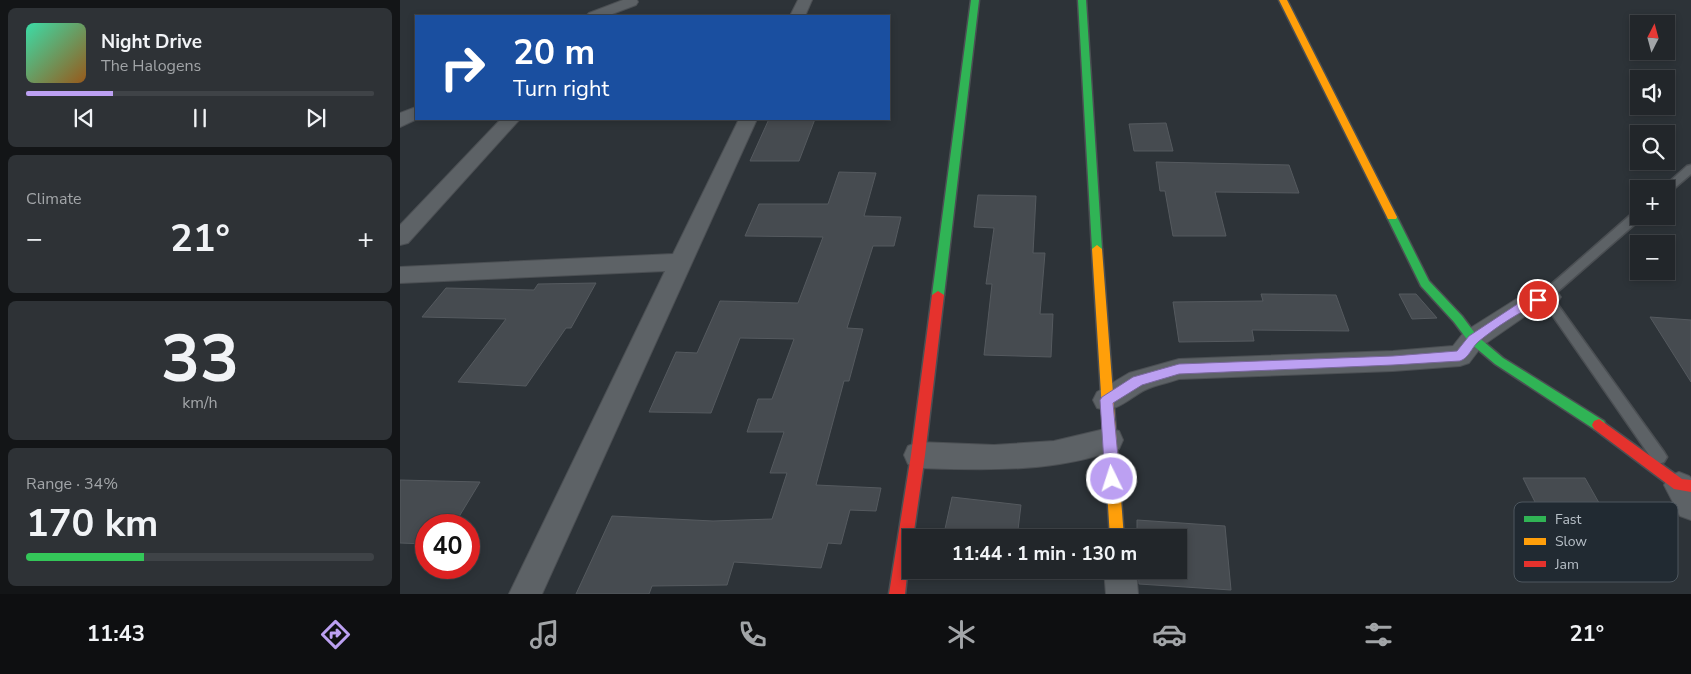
<!DOCTYPE html>
<html lang="en">
<head>
<meta charset="utf-8">
<style>
	:root { --surface:#22262a; --page:#2e3236; --text:#f1f3f6; --muted:#a2a5a8; --line:#3f4347; --accent:#bca0f2 }
	body { margin:0; font-family:"Nunito Sans",sans-serif; background:var(--page); color:var(--text); height:100vh; display:flex; flex-direction:column; font-size:19px; white-space:nowrap }
	* { box-sizing:border-box; margin:0 }
	p { font-size:16px; color:var(--muted) }
	.icon { flex:none; width:28px; height:28px; fill:none; stroke:currentColor; stroke-width:2; stroke-linecap:round; stroke-linejoin:round }
	.map { position:relative; flex:1; overflow:hidden }
	.drawer { display:flex; flex-direction:column; gap:8px; padding:8px; background:#131517; width:400px }
	.drawer>* { flex:none }
	.top-card { position:absolute; left:15px; top:15px; width:475px; height:105px; border-radius:0px; box-shadow:0 2px 8px #0003,0 0 0 1px var(--line); background:#1a4fa0; color:#fff; overflow:hidden }
	.needle { width:32px; rotate:6deg }
	.controls { position:absolute; left:1230px; top:15px; display:grid; gap:10px }
	.controls a { display:grid; place-items:center; width:45px; height:45px; border-radius:0px; background:var(--surface); box-shadow:0 2px 8px #0003,0 0 0 1px var(--line); font-size:25px }
	.speed { position:absolute; left:15px; top:514px; display:flex; gap:10px; font-size:25px; font-weight:700; text-align:center }
	.speed>* { display:grid; place-content:center; width:65px; height:65px; border-radius:50%; background:var(--surface); box-shadow:0 2px 8px #0003,0 0 0 1px var(--line); line-height:1 }
	.speed .limit { border:8px solid #d22; background:#fff; color:#111 }
	.pin { position:absolute; display:grid; place-items:center; width:42px; height:42px; color:#fff; margin:-21px; border:2px solid #fff; border-radius:50%; box-shadow:0 1px 5px #0007 }
	.me { position:absolute; width:55px; margin:-28px; rotate:356deg; stroke-linejoin:round; filter:drop-shadow(0 0 4px #0008) }
	.turn { display:flex; align-items:center; gap:18px; height:105px; padding:0 15px; font-size:22px }
	.turn .icon { width:65px; height:65px; stroke-width:2.5 }
	.turn b { display:block; font-size:35px; line-height:42px }
	.big { font-size:38px; font-weight:700; line-height:1.1 }
	.drawer .tile { flex:1; display:flex; flex-direction:column; justify-content:center; gap:8px; min-width:0; padding:0 18px; border-radius:8px; background:var(--page) }
	.drawer .dial { align-items:center; gap:0 }
	.dial b { font-size:65px; line-height:1 }
	.song { display:flex; align-items:center; gap:15px }
	.cover { width:60px; height:60px; border-radius:8px; background:linear-gradient(135deg,hsl(160 70% 55%),hsl(30 70% 35%)) }
	.played { height:5px; border-radius:2px; background:linear-gradient(90deg,var(--accent) 25%,var(--line) 25%) }
	.keys { display:flex; justify-content:space-around; direction:ltr }
	.heat { display:flex; justify-content:space-between; align-items:center; font-size:28px; direction:ltr }
	.charge { height:8px; border-radius:4px; background:linear-gradient(90deg,#34c759 34%,var(--line) 0) }
	.trip { position:absolute; left:502px; top:529px; width:285px; height:50px; border-radius:0px; background:var(--surface); box-shadow:0 2px 8px #0003,0 0 0 1px var(--line); font-weight:700; line-height:50px; text-align:center }
	.tabs { display:flex; height:80px; justify-content:space-around; align-items:center; background:#0e0f11; color:var(--muted) }
	.tabs .icon { width:35px; height:35px }
	.tabs .selected { color:var(--accent) }
	.tabs b { font-size:22px; color:var(--text) }
	main { display:flex; flex:1; min-height:0 }
	.map>svg:first-child { display:block }
	.building { fill:#464b50; stroke:#555a5f }
	.lines { fill:none; stroke-linecap:round; stroke-linejoin:round }
	.lane-casing { stroke:#4b4f53; stroke-width:3 }
	.street-casing { stroke:#4b4f53; stroke-width:2 }
	.fast-casing { stroke:#4b4f53; stroke-width:3 }
	.slow-casing { stroke:#4b4f53; stroke-width:3 }
	.jam-casing { stroke:#4b4f53; stroke-width:3 }
	.lane { fill:#5d6266; fill-rule:evenodd }
	.street { fill:#5d6266; fill-rule:evenodd }
	.fast { fill:#30b455; fill-rule:evenodd }
	.slow { fill:#ff9f0a; fill-rule:evenodd }
	.jam { fill:#e5322d; fill-rule:evenodd }
	.route { fill:#bca0f2; stroke:#7a689d }
	.key { fill:#212a32; stroke:#4e575f; stroke-width:1 }
	.key-label { font-size:14px; fill:#b8c0c8 }
</style>
</head>
<body>
<main>
<section class="drawer">
<div class="tile">
<div class="song"><i class="cover"></i><div><b>Night Drive</b><p>The Halogens</p></div></div>
<div class="played"></div>
<div class="keys"><svg class="icon" aria-label="previous" viewBox="0 0 24 24"><path d="M18 5L8 12l10 7zM5 5v14"/></svg><svg class="icon" aria-label="pause" viewBox="0 0 24 24"><path d="M8 5v14M16 5v14"/></svg><svg class="icon" aria-label="next" viewBox="0 0 24 24"><path d="M6 5l10 7-10 7zM19 5v14"/></svg></div>
</div>
<div class="tile"><p>Climate</p>
<div class="heat"><a>−</a><b class="big">21°</b><a>+</a></div>
</div>
<div class="tile dial"><b>33</b><p>km/h</p></div>
<div class="tile"><p>Range · 34%</p><b class="big">170 km</b><div class="charge"></div></div>
</section>
<div class="map">
<svg width="1291" height="594" viewBox="0 0 1291 594">
	<rect width="100%" height="100%" fill="#2d3338"/>
	<path class="building" d="M369,119H415L399,161H350Z
		M766,123L773,151H734L729,124Z
		M756,162L889,165L899,193L815,192L826,236H773L765,191H760Z
		M439,172L476,173L464,216L501,217L494,246H473L447,328L463,329L449,381H444L416,485L481,488L476,511L450,510L441,544L428,543L421,568L334,562L327,585L252,586L249,594H176L212,516L313,521L372,519L387,473H370L384,432H347L358,399H372L394,339L340,338L311,413L249,412L276,352L297,353L320,301L398,303L423,237L345,236L359,204H428Z
		M578,195L636,196L633,253H645L640,314H653L651,357L584,355L592,284H586L594,228L574,227Z
		M196,283L171,328H166L126,386L58,382L106,319L22,317L46,288L134,290L138,284Z
		M861,294L936,295L949,331L852,330L854,341L779,342L773,302L863,301Z
		M999,294H1016L1037,318L1012,319Z
		M1250,317L1291,320V382Z
		M1123,478H1185L1216,533L1150,532Z
		M0,480L80,482L54,525H26V544L0,543Z
		M552,497L621,505L617,538H543Z
		M737,520L825,526L831,590L739,584L738,570H779V538H737Z"/>
	<g class="lines">
		<g class="lane-casing">
			<path id="lane" d="M1291,165V174L1270,192L1266,193V189H1261L1287,166Z
				M1239,210V216L1243,217L1156,293L1155,297L1158,305L1264,452L1267,457L1264,462L1259,464L1254,462L1148,309L1143,297L1147,288L1235,211Z"/>
		</g>
		<g class="street-casing">
			<path id="street" d="M223,0H237L238,2L236,5L207,16H186L189,13Z
				M398,0H412L405,16H390Z
				M16,107L17,119L0,127V113Z
				M101,119H120L8,243L0,245V225Z
				M339,119H357L142,594H109L265,271L0,283V267L273,254Z
				M1149,288L1157,291L1161,297L1157,303L1134,310L1082,346L1069,363L1060,366L993,371L779,379C768,383 755,385 745,390C729,398 716,414 697,408L693,400L697,392L729,373L779,359L993,351L1053,346L1064,332L1118,298Z
				M709,428L719,431L723,440L719,449C652,473 588,470 518,468L508,464L504,455L508,446L518,442L594,445L654,441Z
				M1279,472L1289,476L1291,478V520L1280,516L1264,485L1269,476Z
				M704,570H736L738,594H706Z"/>
		</g>
		<g class="fast-casing">
			<path id="fast" d="M571,0H579L544,295L538,299L532,295Z
				M678,0H686L702,249L697,253L692,249Z
				M992,214L997,217L1029,281L1062,316L1077,336L1103,358L1204,421L1206,425L1204,429L1199,431L1194,429L1095,364L1069,342L1054,322L1021,286L987,217Z"/>
		</g>
		<g class="slow-casing">
			<path id="slow" d="M879,0H887L997,217L996,219H988L987,217Z
				M697,245L702,249L724,538H710L692,249Z"/>
		</g>
		<g class="jam-casing">
			<path id="jam" d="M538,291L544,295L525,455L513,538H511L505,594H489L511,455L532,295Z
				M1199,419L1282,479L1291,480V492L1274,489L1194,429L1192,425L1194,421Z"/>
		</g>
		<use href="#lane" class="lane"/>
		<use href="#street" class="street"/>
		<use href="#fast" class="fast"/>
		<use href="#slow" class="slow"/>
		<use href="#jam" class="jam"/>
	</g>
	<path class="route" d="M1138,296L1143,300L1142,303C1121,310 1095,328 1078,342C1072,347 1069,358 1060,361L993,365L779,374L742,385L713,403L720,479L717,483L712,485L708,483L705,479L700,400L702,397L733,377L779,364L993,356L1057,351L1069,336L1122,301Z"/>
	<rect x="1114" y="502" width="164" height="80" rx="8" class="key"/>
	<rect x="1124" y="516" width="22" height="6" fill="#30b455"/>
	<rect x="1124" y="538" width="22" height="7" fill="#ff9f0a"/>
	<rect x="1124" y="561" width="22" height="6" fill="#e5322d"/>
	<g class="key-label">
		<text x="1155" y="524">Fast</text>
		<text x="1155" y="546">Slow</text>
		<text x="1155" y="569">Jam</text>
	</g>
</svg>
<div class="controls">
<a><svg class="needle" viewBox="-14 -14 28 28"><path d="M0-13l5 13h-10z" fill="#e53935"/><path d="M0 13l5-13h-10z" fill="#a2a5a8"/></svg></a>
<a><svg class="icon" aria-label="sound" viewBox="0 0 24 24"><path d="M4 9h4l5-4v14l-5-4H4zM17 9q2 3 0 6"/></svg></a>
<a><svg class="icon" aria-label="search" viewBox="0 0 24 24"><circle cx="10" cy="10" r="6"/><path d="M15 15l6 6"/></svg></a>
<a>+</a>
<a>−</a>
</div>
<div class="speed"><div class="limit">40</div></div>
<div class="pin" style="left:1138px;top:300px;background:#d93025"><svg class="icon" aria-label="arrive" viewBox="0 0 24 24"><path d="M6 21V4h12l-3 4 3 4H6"/></svg></div>
<svg class="me" style="left:712px;top:479px" viewBox="-20 -20 40 40"><circle r="17" fill="#bca0f2" stroke="#fff" stroke-width="3"/><path d="M0-11L8 9 0 5-8 9z" fill="#fff"/></svg>
<div class="trip">11:44 · 1 min · 130 m</div>
<div class="top-card">
<div class="turn"><svg class="icon" aria-label="right" viewBox="0 0 24 24"><path d="M7 20v-9h11M14 6l5 5-5 5"/></svg><div><b>20 m</b>Turn right</div></div>
</div>
</div>
</main>
<nav class="tabs">
<b>11:43</b>
<svg class="icon selected" aria-label="directions" viewBox="0 0 24 24"><path d="M12 3l9 9-9 9-9-9zM9 14v-3h6M13 9l2 2-2 2"/></svg>
<svg class="icon" aria-label="music" viewBox="0 0 24 24"><path d="M9 18V5l10-2v13"/><circle cx="6" cy="18" r="3"/><circle cx="16" cy="16" r="3"/></svg>
<svg class="icon" aria-label="phone" viewBox="0 0 24 24"><path d="M5 4h4l2 5-3 2q2 4 5 5l2-3 5 2v4C11 20 4 13 5 4z"/></svg>
<svg class="icon" aria-label="climate" viewBox="0 0 24 24"><path d="M12 3v18M4 7l16 10M4 17L20 7"/></svg>
<svg class="icon" aria-label="car" viewBox="0 0 24 24"><path d="M5 17H2v-5l4-1 3-4h7l3 4 3 1v5h-3M9 17h6M6 11h13"/><circle cx="7" cy="17" r="2"/><circle cx="17" cy="17" r="2"/></svg>
<svg class="icon" aria-label="filters" viewBox="0 0 24 24"><path d="M4 7h16M4 17h16"/><circle cx="9" cy="7" r="2"/><circle cx="15" cy="17" r="2"/></svg>
<b>21°</b>
</nav>
</body>
</html>
